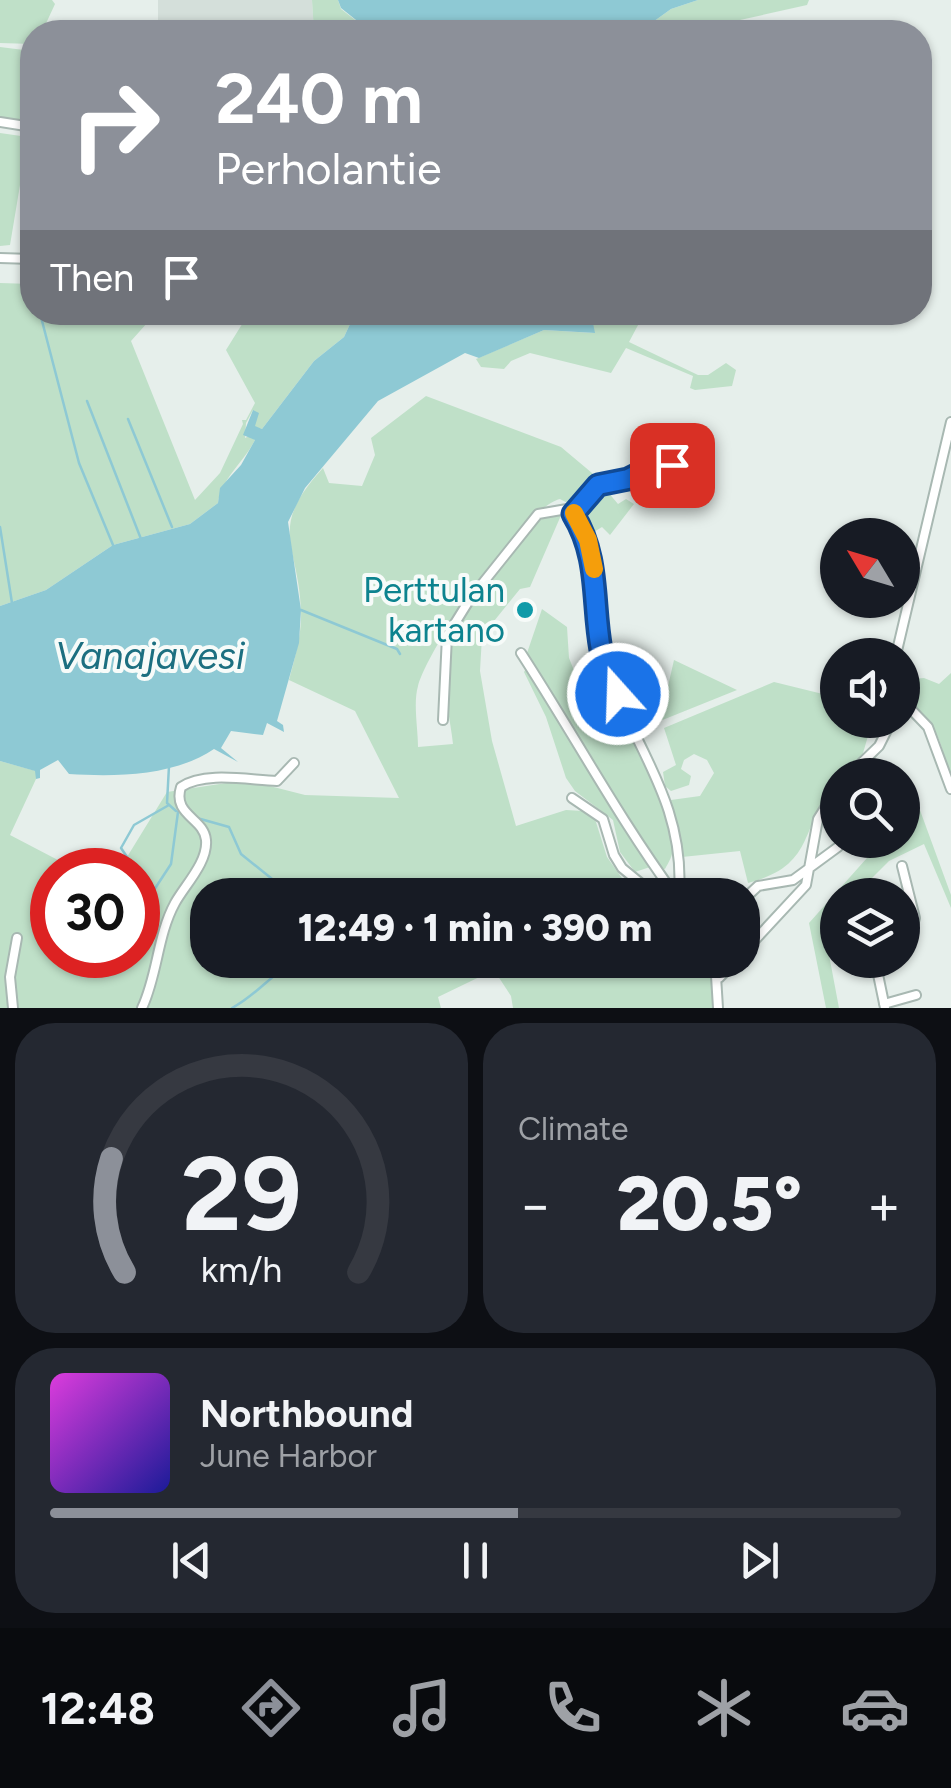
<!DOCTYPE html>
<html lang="en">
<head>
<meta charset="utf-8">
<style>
	:root { --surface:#171b24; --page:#242831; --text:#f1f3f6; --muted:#9ea1a6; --line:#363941; --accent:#8c9099 }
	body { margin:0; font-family:Figtree,sans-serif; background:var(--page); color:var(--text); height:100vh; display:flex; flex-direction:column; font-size:38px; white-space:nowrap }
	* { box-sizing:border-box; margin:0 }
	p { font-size:32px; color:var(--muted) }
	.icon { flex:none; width:55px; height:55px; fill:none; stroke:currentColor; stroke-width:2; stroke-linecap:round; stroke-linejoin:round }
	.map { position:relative; height:1008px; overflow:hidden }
	.drawer { display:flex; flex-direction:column; gap:15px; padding:15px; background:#0d0f14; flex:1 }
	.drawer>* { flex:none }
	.top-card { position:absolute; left:20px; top:20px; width:912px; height:305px; border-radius:40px; box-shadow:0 2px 8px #0004; background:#8c9099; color:#fff; overflow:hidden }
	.needle { width:65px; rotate:308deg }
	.controls { position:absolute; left:820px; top:518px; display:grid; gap:20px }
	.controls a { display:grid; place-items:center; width:100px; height:100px; border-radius:50%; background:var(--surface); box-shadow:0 2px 8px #0004; font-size:50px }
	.speed { position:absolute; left:30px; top:848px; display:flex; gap:20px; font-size:50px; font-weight:700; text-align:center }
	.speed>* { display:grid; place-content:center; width:130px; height:130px; border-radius:50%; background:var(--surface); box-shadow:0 2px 8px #0004; line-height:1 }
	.speed .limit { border:15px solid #d22; background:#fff; color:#111 }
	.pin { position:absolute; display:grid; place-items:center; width:85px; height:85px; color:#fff; margin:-42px; border-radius:20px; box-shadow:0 5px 15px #0006 }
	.me { position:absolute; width:110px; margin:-55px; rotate:340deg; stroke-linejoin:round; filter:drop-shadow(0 0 8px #0008) }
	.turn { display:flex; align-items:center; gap:35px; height:210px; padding:0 30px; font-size:45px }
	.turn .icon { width:130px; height:130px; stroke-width:2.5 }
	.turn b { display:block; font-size:70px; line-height:85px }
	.then { display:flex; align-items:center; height:95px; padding:0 30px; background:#0003; gap:20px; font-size:38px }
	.big { font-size:75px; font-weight:800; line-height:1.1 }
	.drawer .tile { flex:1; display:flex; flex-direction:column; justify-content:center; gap:15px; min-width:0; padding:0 35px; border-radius:40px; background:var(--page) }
	.drawer .dial { align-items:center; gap:0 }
	.dial svg { height:260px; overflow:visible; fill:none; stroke:var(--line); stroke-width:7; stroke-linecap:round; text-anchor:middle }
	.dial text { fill:var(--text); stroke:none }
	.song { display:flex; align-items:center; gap:30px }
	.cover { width:120px; height:120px; border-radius:15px; background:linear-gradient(135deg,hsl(300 70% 55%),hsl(240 70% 35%)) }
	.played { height:10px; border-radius:5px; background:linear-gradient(90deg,var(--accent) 55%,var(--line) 55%) }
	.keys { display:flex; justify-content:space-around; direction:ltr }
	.heat { display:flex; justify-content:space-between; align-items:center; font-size:55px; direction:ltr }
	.drawer .tiles { flex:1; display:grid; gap:15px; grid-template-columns:1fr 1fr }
	.tile:last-child { grid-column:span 2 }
	.trip { position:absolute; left:190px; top:878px; width:570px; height:100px; border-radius:40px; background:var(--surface); box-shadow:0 2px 8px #0004; font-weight:800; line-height:100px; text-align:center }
	.tab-bar { display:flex; height:160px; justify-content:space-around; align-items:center; background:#090b0e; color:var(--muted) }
	.tab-bar .icon { width:70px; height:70px }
	.tab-bar .current { color:var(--accent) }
	.tab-bar b { font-size:45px; color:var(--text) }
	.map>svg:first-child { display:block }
	.built { fill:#d4dfda }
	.green { fill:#bfe0c8 }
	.water { fill:#8ec9d4 }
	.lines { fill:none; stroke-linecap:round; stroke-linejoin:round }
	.stream { stroke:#8ec9d4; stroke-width:2.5 }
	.minor-casing { stroke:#a8b8b2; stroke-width:12 }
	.minor { stroke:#fff; stroke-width:8 }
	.route-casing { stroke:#114b97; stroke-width:25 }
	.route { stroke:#1a73e8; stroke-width:18 }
	.slow { stroke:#f59e0b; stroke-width:18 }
	.culture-dot { fill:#0f9aa8; stroke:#f7fbf9; stroke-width:4 }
	.labels { text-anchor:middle; stroke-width:8; stroke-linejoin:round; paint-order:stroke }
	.culture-label { font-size:35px; fill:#0d838f; stroke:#f7fbf9; text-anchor:end }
	.water-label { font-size:38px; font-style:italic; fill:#1c6f80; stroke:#f7fbf9 }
</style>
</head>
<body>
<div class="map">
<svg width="951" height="1008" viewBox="0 0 951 1008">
	<rect width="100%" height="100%" fill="#e6efeb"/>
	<path class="built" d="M158,0H312L314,32H158Z"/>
	<path class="green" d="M0,0H52L55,4L42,32H32V44L0,43Z
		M312,0H338L341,9L371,32H314Z
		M698,0H809L807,5L740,20L726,32H639L671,9Z
		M0,47L32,51V124L0,119Z
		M0,133L28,137L10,245L0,246Z
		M0,283L32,284V312L59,313L60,325L156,313L131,341L195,500L220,473L243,424L242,420H246L255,403L226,350L249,313H348L351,322L344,337L314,361L262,429L255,427L253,410L246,423L245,438L251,435L255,440C244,462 221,479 218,503L190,524L113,545L46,590L0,606Z
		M645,312L629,342L698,375H708L726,363L736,370L732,386L695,390L690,388L693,376L626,348L611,373L530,353L511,361L504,369L481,367L476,359L544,330L594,333L591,313Z
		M426,396L561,447L592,473L618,504L626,499L634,504L610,535L602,527L594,532L585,506L581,510L560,499C523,508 429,646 418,686C413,703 418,729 418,747L453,744C450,714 438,672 447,643C463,596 508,564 533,523L542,516L562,513L530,587L520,589L482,636L480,671L492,741L516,826L566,810L583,811L595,819L607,857L634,895H208V960H711L714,1008H513L511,996L494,970L438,997L441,1008H0V761L36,771V779L10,835L77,870H52V955H138V870H119L167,792L246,780L305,795L399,798L355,711L289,680C295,657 302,634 301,611C299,543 266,530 323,468L329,483L362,486L375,455L371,438Z
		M542,609L567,627L569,658L577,678L604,676C625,718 673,801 673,847C673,855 669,862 665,869L659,868L645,848L569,720L526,656Z
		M674,660L737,690L660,721Z
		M527,667L633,843L650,867L635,872L620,852L613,820L575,791L566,778L546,717L524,672Z
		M951,673V779C946,764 943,747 936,733C926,714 903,701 902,680L924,678L939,684Z
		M774,682L835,697L838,720H865L868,736L861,760L846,767L844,775H838L837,782C798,826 818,865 748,883L740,851L682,857L671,800L700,796L714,773L707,760L694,754L684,760L681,769L691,776L689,785L671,791L665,786L663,772L676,765L664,728Z
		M917,802L951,895V908L924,844L889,861L872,878L875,895H838L837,917L823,923L839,1008H826L809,923L883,840H902L903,818Z"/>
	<path class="water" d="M338,0H698L671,9L639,32H371L341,8Z
		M348,313H591L595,333L544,330L479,358L465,353L378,401L305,488L288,522L301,610L299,643L277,721L283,725L284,732L267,723L263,735L231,731L221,748L238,762L214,749C174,776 117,777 69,774L58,760L40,770V778L36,779L35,771L0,761V606L46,590L113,545L190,524L218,503L220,488L241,465L255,440L243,435L253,410L259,413L255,426L262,429L314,361L344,337L351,322Z"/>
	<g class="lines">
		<path class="stream" d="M41,317L79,463L113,545
			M87,401L141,539
			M128,419L172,527
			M0,527L12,603
			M301,610L397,649L400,654
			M169,766L167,803L176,811
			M197,818L229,827L241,854L292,895
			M136,870L121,848L134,825L169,805
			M138,871L154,890L171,864L178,812
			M232,1008C257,995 272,973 297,960"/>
		<g class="minor-casing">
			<path id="minor" d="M0,122L32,127
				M0,258L32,259
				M573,514L598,485L672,465
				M521,653C573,733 618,817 675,895
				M896,655L951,422
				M902,700L928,727L951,789
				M443,720L447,636L470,599L538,514L567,509C610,541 589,611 602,655C627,740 686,797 679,895
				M849,775L879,746L892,720
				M572,798L603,819L614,855L622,868L655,895
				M902,866L915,918L913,925L902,930
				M742,901L758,886L793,880L838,847
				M742,954L806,885L818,819L838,787
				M715,960L718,1008
				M875,960L885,1008
				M719,978L737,960
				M884,1004L916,995
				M13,1008L10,977L17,938
				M142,1008C158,974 157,936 175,903C185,885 208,862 206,840C204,818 172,815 181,787C205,771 248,780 277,781L294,763"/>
		</g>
		<use href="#minor" class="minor"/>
	</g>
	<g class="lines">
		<g class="route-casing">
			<path id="route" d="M618,694C613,680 604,665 601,650C592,602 600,558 573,514L598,485L628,479L652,467L672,465"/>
		</g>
		<use href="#route" class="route"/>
		<path class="slow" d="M574,513L588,540L594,569"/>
	</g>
	<circle class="culture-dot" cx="525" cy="610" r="10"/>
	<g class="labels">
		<g class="culture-label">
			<text x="505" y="602">Perttulan<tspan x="505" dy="40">kartano</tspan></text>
		</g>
		<g class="water-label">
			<text x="150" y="669">Vanajavesi</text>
		</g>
	</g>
</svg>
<div class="controls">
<a><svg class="needle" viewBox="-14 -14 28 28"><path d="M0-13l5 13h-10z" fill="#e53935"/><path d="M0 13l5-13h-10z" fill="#9ea1a6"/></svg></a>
<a><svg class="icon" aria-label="sound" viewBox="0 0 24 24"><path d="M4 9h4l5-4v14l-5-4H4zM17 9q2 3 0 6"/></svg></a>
<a><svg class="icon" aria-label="search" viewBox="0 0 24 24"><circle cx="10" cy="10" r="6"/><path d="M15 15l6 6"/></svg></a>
<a><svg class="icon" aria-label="layers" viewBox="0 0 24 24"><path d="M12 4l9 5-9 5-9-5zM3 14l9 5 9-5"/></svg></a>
</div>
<div class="speed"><div class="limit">30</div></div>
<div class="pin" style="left:672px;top:465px;background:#d93025"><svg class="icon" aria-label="arrive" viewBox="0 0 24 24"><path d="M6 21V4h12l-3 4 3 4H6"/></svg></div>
<svg class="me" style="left:618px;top:694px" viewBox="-20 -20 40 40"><circle r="17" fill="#1a73e8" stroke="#fff" stroke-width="3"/><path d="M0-11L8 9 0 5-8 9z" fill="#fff"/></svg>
<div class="trip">12:49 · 1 min · 390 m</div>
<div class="top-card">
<div class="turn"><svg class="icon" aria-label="right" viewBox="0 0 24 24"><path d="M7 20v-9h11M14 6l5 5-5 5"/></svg><div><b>240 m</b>Perholantie</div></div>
<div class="then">Then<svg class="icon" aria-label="arrive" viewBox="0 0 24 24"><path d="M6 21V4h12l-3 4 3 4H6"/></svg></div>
</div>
</div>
<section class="drawer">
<div class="tiles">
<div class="tile dial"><svg viewBox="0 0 100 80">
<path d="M14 69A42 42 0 1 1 86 69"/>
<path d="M14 69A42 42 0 0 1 10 34" stroke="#8c9099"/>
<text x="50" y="56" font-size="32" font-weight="700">29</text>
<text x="50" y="72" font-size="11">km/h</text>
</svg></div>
<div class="tile"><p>Climate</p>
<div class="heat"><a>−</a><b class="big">20.5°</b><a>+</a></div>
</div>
<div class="tile">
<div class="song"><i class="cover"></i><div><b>Northbound</b><p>June Harbor</p></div></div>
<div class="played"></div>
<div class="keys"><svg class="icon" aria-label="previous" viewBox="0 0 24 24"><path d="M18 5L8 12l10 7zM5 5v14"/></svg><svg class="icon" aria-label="pause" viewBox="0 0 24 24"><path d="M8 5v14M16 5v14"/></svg><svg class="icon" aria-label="next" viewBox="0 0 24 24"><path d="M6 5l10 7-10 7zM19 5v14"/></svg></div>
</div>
</div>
</section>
<nav class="tab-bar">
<b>12:48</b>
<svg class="icon current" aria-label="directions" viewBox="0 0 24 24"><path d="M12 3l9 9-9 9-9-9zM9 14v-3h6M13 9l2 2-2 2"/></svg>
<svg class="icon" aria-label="music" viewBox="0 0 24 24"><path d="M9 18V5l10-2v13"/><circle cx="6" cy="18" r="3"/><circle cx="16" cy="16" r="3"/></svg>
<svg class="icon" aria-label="phone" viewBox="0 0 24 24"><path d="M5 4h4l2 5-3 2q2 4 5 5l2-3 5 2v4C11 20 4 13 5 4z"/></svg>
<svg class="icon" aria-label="climate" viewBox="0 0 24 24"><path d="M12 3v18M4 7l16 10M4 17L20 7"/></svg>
<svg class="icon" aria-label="car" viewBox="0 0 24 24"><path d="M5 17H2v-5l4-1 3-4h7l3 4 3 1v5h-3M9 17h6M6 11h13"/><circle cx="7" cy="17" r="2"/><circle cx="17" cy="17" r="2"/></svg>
</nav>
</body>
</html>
